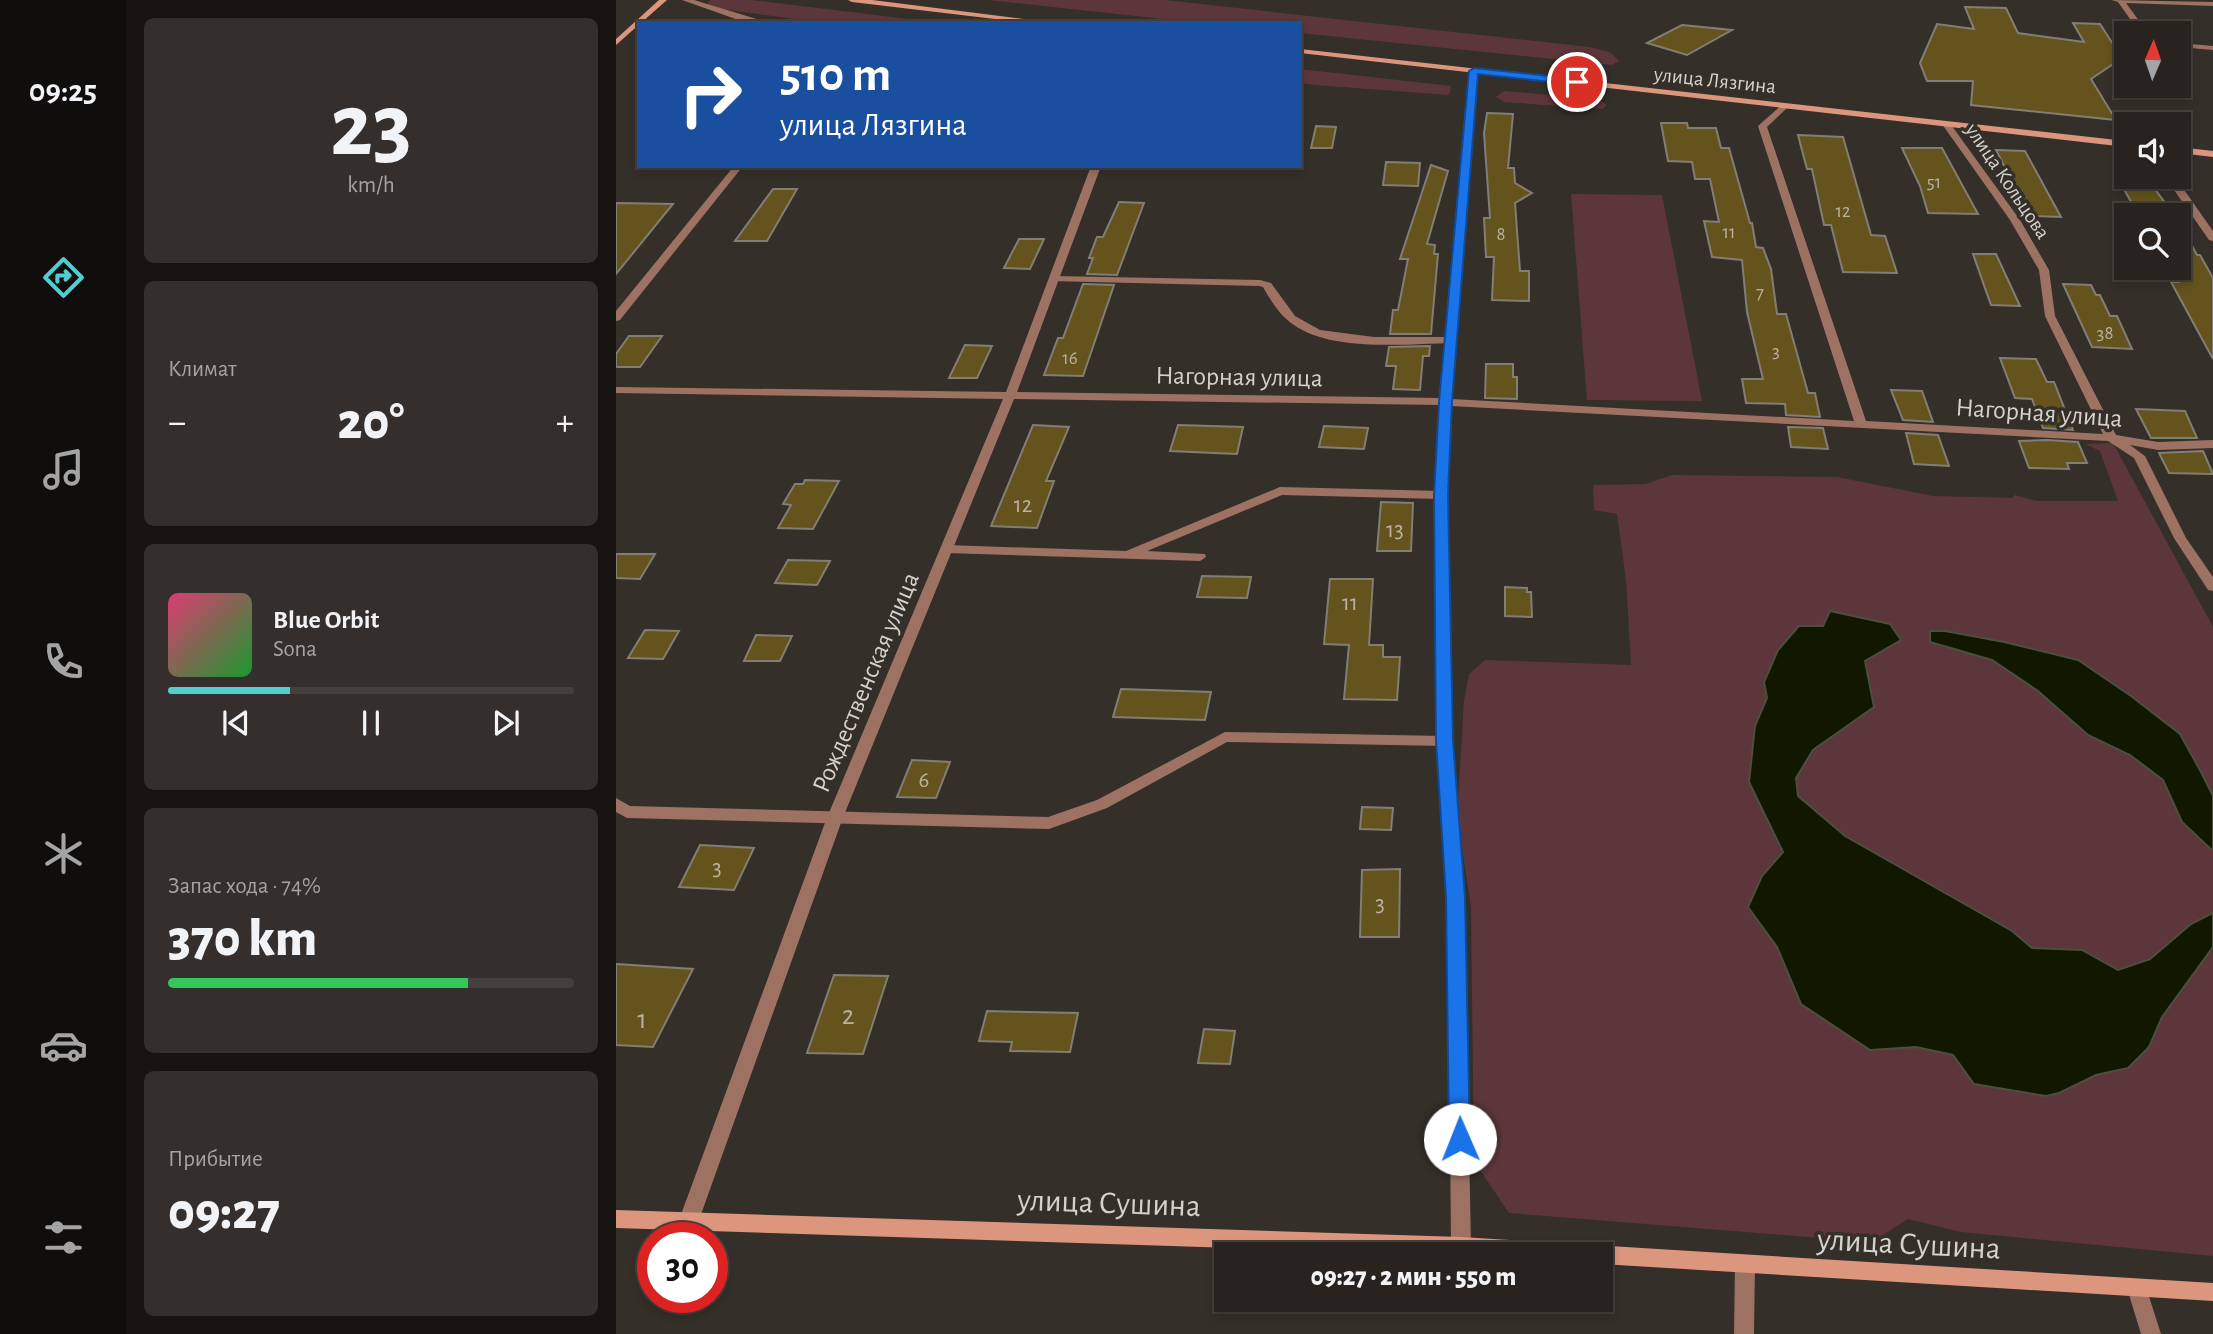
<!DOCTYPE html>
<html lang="ru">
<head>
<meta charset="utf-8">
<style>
	:root { --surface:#28231f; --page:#342f2c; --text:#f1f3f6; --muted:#a5a4a4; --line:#44403d; --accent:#52cdd0 }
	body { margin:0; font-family:"Alegreya Sans",sans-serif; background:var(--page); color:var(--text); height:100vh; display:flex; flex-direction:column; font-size:26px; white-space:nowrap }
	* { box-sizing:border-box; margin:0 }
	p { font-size:23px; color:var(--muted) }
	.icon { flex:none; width:38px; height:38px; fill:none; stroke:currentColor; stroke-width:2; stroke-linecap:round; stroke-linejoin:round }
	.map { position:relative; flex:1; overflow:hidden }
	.side { display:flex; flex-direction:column; gap:18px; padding:18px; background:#161311; width:490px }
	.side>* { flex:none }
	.banner { position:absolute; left:21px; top:21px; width:665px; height:147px; border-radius:0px; box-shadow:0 4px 10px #0003,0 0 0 2px var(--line); background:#1a4fa0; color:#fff; overflow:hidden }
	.needle { width:46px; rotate:2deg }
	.fabs { position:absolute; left:1498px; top:21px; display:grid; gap:14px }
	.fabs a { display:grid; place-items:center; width:77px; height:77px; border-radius:0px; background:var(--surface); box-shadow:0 4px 10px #0003,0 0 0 2px var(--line); font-size:35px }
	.speed { position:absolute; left:21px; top:1222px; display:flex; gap:14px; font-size:35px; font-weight:700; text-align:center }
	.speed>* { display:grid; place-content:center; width:91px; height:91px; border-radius:50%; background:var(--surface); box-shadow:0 4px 10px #0003,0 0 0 2px var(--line); line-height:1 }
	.speed .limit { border:10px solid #d22; background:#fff; color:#111 }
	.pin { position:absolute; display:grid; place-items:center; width:60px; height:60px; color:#fff; margin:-30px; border:4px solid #fff; border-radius:50%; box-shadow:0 2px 7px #0007 }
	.me { position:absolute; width:77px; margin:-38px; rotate:359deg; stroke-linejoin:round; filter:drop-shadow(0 0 5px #0008) }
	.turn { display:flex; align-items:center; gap:24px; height:147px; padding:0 28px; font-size:32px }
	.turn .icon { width:91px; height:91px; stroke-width:2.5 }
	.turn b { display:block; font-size:49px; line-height:60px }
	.big { font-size:52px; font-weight:800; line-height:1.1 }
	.side .tile { flex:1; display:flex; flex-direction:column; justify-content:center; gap:10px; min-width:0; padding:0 24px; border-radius:10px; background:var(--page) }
	.side .dial { align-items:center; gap:0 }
	.dial b { font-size:91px; line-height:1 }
	.song { display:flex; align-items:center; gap:21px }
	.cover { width:84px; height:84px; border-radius:10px; background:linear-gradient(135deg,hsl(340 70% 55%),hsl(130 70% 35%)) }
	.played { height:7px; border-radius:4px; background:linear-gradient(90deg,var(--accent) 30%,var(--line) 30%) }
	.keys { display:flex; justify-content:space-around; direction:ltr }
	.heat { display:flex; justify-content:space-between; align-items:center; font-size:38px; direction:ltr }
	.charge { height:10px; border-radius:5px; background:linear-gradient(90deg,#34c759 74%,var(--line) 0) }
	.trip { position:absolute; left:598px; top:1242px; width:399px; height:70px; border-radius:0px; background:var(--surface); box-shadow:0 4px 10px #0003,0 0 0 2px var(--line); font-weight:800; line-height:70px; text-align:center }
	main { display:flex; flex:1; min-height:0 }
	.tabs { display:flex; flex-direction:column; width:126px; justify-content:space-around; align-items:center; background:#100e0c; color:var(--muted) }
	.tabs .icon { width:49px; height:49px }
	.tabs .active { color:var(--accent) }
	.tabs b { font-size:32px; color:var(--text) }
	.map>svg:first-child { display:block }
	.green { fill:#5d363b }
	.water { fill:#121700; stroke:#4c4f3e; stroke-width:2 }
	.building { fill:#64531c; stroke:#817e75; stroke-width:2 }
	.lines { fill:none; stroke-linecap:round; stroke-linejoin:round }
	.lane { fill:#9e7263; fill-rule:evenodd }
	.street { fill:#9e7263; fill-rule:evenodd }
	.secondary { fill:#dd967e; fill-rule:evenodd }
	.route { fill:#1a73e8; stroke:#114b97; stroke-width:2 }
	.labels { text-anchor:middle; stroke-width:7; stroke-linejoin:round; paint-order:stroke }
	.far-number-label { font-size:19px; fill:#b9b2a1 }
	.far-street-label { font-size:21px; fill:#d5d1cd; stroke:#352f29 }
	.number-label { font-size:23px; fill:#b9b2a1 }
	.street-label { font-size:26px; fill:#d5d1cd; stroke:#352f29 }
	.near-number-label { font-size:28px; fill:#b9b2a1 }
	.near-street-label { font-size:32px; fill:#d5d1cd; stroke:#352f29 }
</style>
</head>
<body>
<main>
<nav class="tabs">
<b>09:25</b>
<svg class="icon active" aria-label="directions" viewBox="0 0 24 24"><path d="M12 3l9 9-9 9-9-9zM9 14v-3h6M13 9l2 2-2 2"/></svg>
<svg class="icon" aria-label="music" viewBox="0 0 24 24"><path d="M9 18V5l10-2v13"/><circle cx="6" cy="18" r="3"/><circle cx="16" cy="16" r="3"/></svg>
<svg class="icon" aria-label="phone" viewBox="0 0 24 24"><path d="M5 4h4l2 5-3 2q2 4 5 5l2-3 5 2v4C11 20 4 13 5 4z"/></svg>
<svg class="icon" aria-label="climate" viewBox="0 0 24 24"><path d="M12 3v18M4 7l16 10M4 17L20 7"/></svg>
<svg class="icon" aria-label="car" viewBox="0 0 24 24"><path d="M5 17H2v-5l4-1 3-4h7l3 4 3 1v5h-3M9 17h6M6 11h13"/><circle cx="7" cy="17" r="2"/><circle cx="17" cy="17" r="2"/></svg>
<svg class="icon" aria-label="filters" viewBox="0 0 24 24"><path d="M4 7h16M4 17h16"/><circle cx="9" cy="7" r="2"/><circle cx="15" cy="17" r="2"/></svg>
</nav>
<section class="side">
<div class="tile dial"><b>23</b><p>km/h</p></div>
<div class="tile"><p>Климат</p>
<div class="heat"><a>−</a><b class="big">20°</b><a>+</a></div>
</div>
<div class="tile">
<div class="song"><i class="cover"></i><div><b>Blue Orbit</b><p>Sona</p></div></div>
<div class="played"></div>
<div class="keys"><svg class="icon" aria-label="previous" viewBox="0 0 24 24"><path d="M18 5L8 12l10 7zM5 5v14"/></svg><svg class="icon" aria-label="pause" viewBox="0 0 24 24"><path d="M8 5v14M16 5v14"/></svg><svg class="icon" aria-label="next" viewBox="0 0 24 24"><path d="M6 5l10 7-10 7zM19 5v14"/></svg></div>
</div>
<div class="tile"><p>Запас хода · 74%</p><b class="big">370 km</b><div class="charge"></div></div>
<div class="tile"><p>Прибытие</p><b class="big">09:27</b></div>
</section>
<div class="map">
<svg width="1597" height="1334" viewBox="0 0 1597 1334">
	<rect width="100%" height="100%" fill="#352f29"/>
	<path class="green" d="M95,0H136L325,23H208L98,8L91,3Z
		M373,0H549L973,47L994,52L1003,61L996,65L684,33V23H584Z
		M684,69L835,86L833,95L699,85L684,83Z
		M888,91L982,99L991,105L986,109L888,102L880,97Z
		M955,194L1046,195L1086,401L971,400Z
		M1497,443L1597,627V796L1564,734L1462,660L1388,642L1329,631L1314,641L1376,660L1422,691L1472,735L1514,755L1547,780L1566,822L1597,851V913L1575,924L1534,959L1502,970L1466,950L1416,948L1396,931L1229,836L1182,796L1180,778L1197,750L1258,708L1249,661L1207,626H1183L1162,650L1148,682L1151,698L1139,726L1133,782L1167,852L1146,876L1132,907L1161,947L1185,1004L1254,1050L1300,1047L1337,1055L1358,1084L1443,1093L1480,1075L1512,1068L1533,1047L1546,1017L1597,947V1256L1345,1232L1292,1219L1256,1242L893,1213L858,1161L855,907L841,816L848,701L853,674L869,660L1015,665L1010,580L1001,514L978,510L977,485L1029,484L1056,475L1221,477L1317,496L1396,498L1399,495L1421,501H1502L1484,451L1469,444Z"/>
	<path class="water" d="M1214,611L1274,624L1285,640L1249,661L1258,707L1197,750L1180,778L1182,796L1229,836L1396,931L1416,948L1466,950L1502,970L1534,959L1575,924L1597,913V947L1546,1017L1533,1047L1512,1068L1480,1075L1443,1093L1430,1096L1358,1084L1337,1055L1300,1047L1254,1050L1185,1004L1161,947L1132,907L1146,876L1167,852L1133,782L1139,726L1151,698L1148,682L1162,650L1183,626H1207Z
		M1314,631H1329L1388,642L1462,660L1515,696L1564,734L1585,772L1597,796V851L1566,822L1547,780L1514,755L1472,735L1422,691L1376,660L1314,642Z"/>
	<path class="building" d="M1349,7L1390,8L1402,33L1468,42L1457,23L1484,24L1506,58L1475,79L1500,120L1355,105L1357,81H1311L1304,63L1321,24L1358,29Z
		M1066,25L1116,30L1071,55L1031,43Z
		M871,113L897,114L892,168H898L899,183L916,193L899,203L904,271H913V301L876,300L878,257H870L868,218H874L868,133Z
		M1045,123H1071L1072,128H1100L1105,148H1113L1134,223H1136L1140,247L1147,248L1155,269L1161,314H1170L1192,393H1199L1204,417L1170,415L1169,404L1130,403L1126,379H1147L1131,312L1126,260L1096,257L1088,221L1103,222L1094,179H1079L1076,162L1052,161Z
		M700,126L720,127L716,148H695Z
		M1182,135L1227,137L1255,235L1269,236L1281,273L1227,272L1215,225H1208L1196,169H1191Z
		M1286,148H1326L1362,214L1312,213L1304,186Z
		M1380,150L1409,151L1445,217L1418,216L1413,205H1408Z
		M770,162L804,163L802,186L767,185Z
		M815,165L832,171L811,244L819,245L818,254H822L815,334H774L777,310H782L792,259H784Z
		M1501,177H1530L1558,215H1528L1523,207H1518Z
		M157,189H181L151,241H119Z
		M503,202L528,203L501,275L471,274L477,258H473L481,237H487Z
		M0,203L57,204L0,274Z
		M1563,222L1581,255H1584L1597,278V359L1555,282H1563Z
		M403,239H428L414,269L388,268Z
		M1357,254H1380L1404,306L1375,305Z
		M467,284L498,285L467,376L428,375L442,338H447Z
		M1447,284L1475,285L1480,295H1484L1494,316H1501L1516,349L1476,347Z
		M13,336H46L24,367H0V354Z
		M349,345L376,346L361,378H333Z
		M814,346L813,356H807L804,390L777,389L780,366H770L773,347Z
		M1384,358L1420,359L1431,382H1438L1457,430L1427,428L1416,399L1399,398Z
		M870,364H897V377H901V399L869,398Z
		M1275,390L1306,391L1317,422L1287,420Z
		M1520,409L1569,411L1581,438H1535Z
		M417,425L453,427L430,481H438L421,528L375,526Z
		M562,425L627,427L621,454L554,451Z
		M708,426L752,428L748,449L703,447Z
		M1172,427L1207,428L1212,449L1175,447Z
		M1290,433L1322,435L1333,466L1298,464Z
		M1431,440L1462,442L1471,463H1451L1453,469L1413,468L1403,441Z
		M1587,451L1597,474L1553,473L1543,453Z
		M189,480L223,481L197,529L162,528L175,505L167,504L179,484H187Z
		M765,502L797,503L795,551H761Z
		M0,554H39L24,579L0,578Z
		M172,560L214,561L201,585L159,583Z
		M586,576L635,577L631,598L581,597Z
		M714,579H757L753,645H767V657H784L781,700L728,699L733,645L708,644Z
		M889,587L911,588V592H915L916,617L889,616Z
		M29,630L63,631L47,659L12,658Z
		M140,635L176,636L164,661H128Z
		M505,689L595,692L589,720L497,717Z
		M296,760L334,762L320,798L281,797Z
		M746,807L777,808L775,830L744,829Z
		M84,845L138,848L118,890L63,887Z
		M784,869L783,937H744L746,870Z
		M0,964L77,969L37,1047L0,1045Z
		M218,975L272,976L247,1054L191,1053Z
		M371,1011L462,1013L454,1052L394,1051L396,1042L363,1041Z
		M588,1029L619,1031L614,1064L582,1063Z"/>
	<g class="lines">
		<path class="lane" d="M1563,43L1597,46V50L1563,47Z
			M438,276L644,280L655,283L679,316L704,330L758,337H835L840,340L835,343C791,344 716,352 678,325C664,316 655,301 647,287L643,286L434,281L433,279Z
			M664,487L825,491L831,495L825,499L666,495L531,551L589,554L590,557L584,561L330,553L324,549L330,545L510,551Z
			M609,732L829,736L834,737L836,741L834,745L829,746L611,742L491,808L433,829L11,818L0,812V798L14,806L432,817L481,800Z"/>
		<path class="street" d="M66,0H78L154,23H131Z
			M1495,0L1597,2V6L1510,3L1532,33H1524L1502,2Z
			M855,68L862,70L835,399L1238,421L1142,126L1168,103L1171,104V108L1151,127L1250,421L1487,434L1429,316L1423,270L1394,220L1326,124L1333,122L1404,220L1433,270L1439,316L1500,435L1542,442L1597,440V448L1542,450L1514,445L1529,456L1570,538L1597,577V591L1592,590L1558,538L1518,458L1492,441L835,406L831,495L836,741L848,897L855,1246L852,1252L846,1255L838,1252L835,1246L832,897L822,741L819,495L823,405L398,399L226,820L83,1220L80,1226L73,1229L66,1226L63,1220L210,820L387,399L0,393V387L390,392L475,166H485L401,392L824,398Z
			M118,166H127L4,320L0,321V311Z
			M1549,177H1559L1597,231V241L1593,240Z
			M1129,1255L1136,1257L1139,1264L1138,1334H1118L1119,1264L1122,1257Z
			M1521,1279L1528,1281L1545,1334H1525L1511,1288L1514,1281Z"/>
		<path class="secondary" d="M43,0H51L0,45V39Z
			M232,0H256L440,23H413L236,2Z
			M684,49L1510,141V147L684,53Z
			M1563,147L1597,151V157L1563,153Z
			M0,1210L845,1237L1597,1283V1301L985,1264V1255H835L0,1228Z"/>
	</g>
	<path class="route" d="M858,68L961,79L966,82L961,85L862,74L836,402L832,495L837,741L849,897L854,1139L851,1145L844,1148L836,1145L833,1139L830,897L820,741L818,495L823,402L853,71Z"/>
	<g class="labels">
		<g class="far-number-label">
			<text x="1318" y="188">51</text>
			<text x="1227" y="217">12</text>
			<text x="1113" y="238">11</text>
			<text x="885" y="240">8</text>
			<text x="1144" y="299">7</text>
			<text x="1489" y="339">38</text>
			<text x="1160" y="357">3</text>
			<text x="454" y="364">16</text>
		</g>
		<g class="far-street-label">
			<text transform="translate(1099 80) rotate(6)" y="7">улица Лязгина</text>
			<text transform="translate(1392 181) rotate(56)" y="7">улица Кольцова</text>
		</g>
		<g class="number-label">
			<text x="407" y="512">12</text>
			<text x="779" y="537">13</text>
			<text x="734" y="610">11</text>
			<text x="308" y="787">6</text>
			<text x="101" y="875">3</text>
			<text x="764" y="911">3</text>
		</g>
		<g class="street-label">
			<text transform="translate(623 376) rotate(1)" y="9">Нагорная улица</text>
			<text transform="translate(1423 412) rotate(4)" y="9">Нагорная улица</text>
			<text transform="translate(249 682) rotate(-67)" y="9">Рождественская улица</text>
		</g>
		<g class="near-number-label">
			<text x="232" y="1024">2</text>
			<text x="26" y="1028">1</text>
		</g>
		<g class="near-street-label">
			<text transform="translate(493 1202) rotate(2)" y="11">улица Сушина</text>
			<text transform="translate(1293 1243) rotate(3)" y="11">улица Сушина</text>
		</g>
	</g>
</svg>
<div class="fabs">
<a><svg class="needle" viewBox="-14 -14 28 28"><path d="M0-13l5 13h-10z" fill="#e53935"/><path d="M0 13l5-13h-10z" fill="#a5a4a4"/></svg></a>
<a><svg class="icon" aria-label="sound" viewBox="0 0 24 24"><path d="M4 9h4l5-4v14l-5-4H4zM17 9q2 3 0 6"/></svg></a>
<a><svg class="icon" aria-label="search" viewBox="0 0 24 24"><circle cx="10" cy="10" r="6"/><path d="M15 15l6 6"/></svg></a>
</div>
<div class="speed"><div class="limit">30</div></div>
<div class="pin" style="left:961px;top:82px;background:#d93025"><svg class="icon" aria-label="arrive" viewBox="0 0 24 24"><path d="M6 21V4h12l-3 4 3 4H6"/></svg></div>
<svg class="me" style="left:844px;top:1139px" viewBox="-20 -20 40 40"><circle r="19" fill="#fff"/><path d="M0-13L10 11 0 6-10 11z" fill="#1a73e8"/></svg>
<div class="trip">09:27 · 2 мин · 550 m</div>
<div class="banner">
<div class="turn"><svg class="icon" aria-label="right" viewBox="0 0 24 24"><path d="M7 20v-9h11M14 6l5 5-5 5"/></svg><div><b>510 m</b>улица Лязгина</div></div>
</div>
</div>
</main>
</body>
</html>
